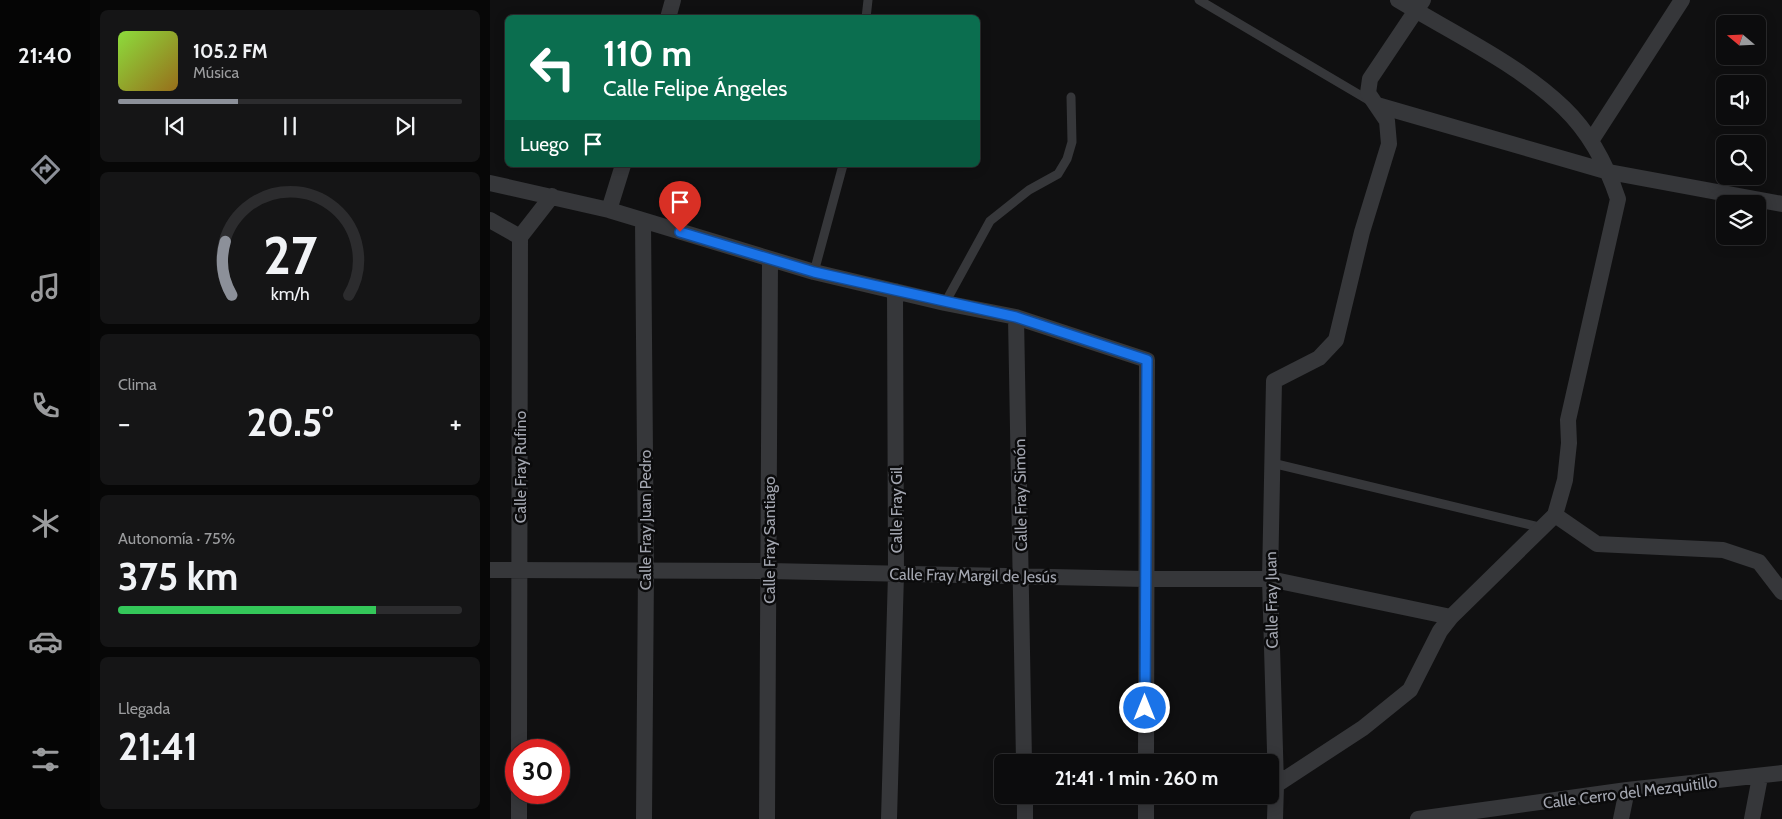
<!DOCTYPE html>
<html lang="es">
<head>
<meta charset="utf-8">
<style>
	:root { --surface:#0c0c0d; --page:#151516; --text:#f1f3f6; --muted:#9a9b9d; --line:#2c2c2e; --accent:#8c9099 }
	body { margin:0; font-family:Cabin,sans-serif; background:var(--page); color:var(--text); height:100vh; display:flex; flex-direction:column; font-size:19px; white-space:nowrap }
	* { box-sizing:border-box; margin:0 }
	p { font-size:16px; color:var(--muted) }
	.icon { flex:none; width:28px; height:28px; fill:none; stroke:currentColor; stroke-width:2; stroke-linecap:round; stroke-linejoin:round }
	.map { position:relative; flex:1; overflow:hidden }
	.details { display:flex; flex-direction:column; gap:10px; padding:10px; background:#070707; width:400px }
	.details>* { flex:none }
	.hud { position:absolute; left:15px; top:15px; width:475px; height:152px; border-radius:8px; box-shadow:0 2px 12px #0003,0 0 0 1px var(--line); background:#0b6e4f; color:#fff; overflow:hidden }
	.needle { width:32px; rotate:289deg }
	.fabs { position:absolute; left:1226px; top:15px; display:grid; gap:10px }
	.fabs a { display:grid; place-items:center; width:50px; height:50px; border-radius:8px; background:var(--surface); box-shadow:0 2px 12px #0003,0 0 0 1px var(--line); font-size:25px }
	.speed { position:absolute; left:15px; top:739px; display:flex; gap:10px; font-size:25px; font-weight:700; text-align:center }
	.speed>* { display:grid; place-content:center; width:65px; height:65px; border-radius:50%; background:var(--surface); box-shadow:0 2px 12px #0003,0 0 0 1px var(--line); line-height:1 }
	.speed .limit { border:8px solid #d22; background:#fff; color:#111 }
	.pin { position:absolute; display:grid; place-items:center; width:42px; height:42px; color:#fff; margin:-51px -21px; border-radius:50% 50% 50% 0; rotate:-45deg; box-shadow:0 0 5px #0007 }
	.pin .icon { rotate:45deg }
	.me { position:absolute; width:55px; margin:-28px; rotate:0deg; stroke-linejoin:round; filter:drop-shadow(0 0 4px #0008) }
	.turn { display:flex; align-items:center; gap:18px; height:105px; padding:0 15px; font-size:22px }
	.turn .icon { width:65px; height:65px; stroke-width:2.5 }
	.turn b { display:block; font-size:35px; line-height:42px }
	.then { display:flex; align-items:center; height:48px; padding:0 15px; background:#0003; gap:10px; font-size:19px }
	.big { font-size:38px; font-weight:700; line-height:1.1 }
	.details .tile { flex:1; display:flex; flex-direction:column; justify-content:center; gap:8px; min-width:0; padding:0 18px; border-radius:8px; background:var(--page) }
	.details .dial { align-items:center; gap:0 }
	.dial svg { height:130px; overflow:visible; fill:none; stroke:var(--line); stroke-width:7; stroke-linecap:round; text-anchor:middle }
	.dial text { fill:var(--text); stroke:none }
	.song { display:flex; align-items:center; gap:15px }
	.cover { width:60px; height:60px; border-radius:8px; background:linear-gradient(135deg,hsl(90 70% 55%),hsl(40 70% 35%)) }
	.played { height:5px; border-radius:2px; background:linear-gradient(90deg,var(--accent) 35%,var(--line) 35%) }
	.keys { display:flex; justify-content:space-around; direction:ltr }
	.heat { display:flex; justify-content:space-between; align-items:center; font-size:28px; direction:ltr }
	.charge { height:8px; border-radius:4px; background:linear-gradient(90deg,#34c759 75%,var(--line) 0) }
	.trip { position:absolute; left:504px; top:754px; width:285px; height:50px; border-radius:8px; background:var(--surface); box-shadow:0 2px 12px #0003,0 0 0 1px var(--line); font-weight:700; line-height:50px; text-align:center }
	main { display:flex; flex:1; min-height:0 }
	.dock { display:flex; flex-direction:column; width:90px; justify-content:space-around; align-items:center; background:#050505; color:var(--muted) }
	.dock .icon { width:35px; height:35px }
	.dock .on { color:var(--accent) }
	.dock b { font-size:22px; color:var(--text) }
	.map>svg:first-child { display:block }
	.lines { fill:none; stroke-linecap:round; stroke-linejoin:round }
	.service { stroke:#36373a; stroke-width:9 }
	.minor { stroke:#36373a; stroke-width:16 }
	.route-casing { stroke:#114b97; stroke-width:12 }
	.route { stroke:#1a73e8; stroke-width:9 }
	.labels { text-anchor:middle; stroke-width:5; stroke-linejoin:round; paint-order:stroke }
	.street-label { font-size:16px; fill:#a3a6b0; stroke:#0b0b0c }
</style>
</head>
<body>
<main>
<nav class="dock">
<b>21:40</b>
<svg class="icon on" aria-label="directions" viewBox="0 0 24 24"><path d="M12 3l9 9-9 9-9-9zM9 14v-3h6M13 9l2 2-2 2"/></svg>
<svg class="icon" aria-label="music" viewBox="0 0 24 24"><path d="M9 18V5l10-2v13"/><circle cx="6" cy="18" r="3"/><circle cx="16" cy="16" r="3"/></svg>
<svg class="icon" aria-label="phone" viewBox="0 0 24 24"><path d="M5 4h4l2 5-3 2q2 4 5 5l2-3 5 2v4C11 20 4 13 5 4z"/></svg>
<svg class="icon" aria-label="climate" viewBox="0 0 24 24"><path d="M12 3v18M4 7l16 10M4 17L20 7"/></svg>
<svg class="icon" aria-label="car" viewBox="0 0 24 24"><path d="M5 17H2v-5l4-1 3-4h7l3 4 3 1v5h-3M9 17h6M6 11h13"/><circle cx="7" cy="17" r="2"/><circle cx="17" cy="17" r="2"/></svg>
<svg class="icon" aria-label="filters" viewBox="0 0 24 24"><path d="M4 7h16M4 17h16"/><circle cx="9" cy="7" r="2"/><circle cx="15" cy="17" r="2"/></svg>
</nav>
<section class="details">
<div class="tile">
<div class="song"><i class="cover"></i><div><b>105.2 FM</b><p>Música</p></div></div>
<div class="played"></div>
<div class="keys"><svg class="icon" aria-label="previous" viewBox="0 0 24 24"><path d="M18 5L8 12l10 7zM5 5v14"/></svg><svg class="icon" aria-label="pause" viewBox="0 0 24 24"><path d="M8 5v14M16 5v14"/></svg><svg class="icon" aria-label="next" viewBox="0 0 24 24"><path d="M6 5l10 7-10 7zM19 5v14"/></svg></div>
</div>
<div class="tile dial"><svg viewBox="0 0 100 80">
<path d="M14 69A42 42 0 1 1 86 69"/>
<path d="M14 69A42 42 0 0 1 10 36" stroke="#8c9099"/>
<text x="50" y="56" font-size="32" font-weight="700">27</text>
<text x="50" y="72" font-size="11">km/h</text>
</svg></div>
<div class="tile"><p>Clima</p>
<div class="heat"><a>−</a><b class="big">20.5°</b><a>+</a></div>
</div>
<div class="tile"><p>Autonomía · 75%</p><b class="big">375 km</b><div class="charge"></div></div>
<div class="tile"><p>Llegada</p><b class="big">21:41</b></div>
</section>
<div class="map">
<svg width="1292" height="819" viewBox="0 0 1292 819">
	<rect width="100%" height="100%" fill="#101011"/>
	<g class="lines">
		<path class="service" d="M709,0L880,101
			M376,18L378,0
			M324,272L353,165
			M455,303L500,221L539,190L568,174L577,159L582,142L581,97
			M782,463L1053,528"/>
		<path class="minor" d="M178,18L183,0
			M887,105L1119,172L1292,204
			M1101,141L1192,0
			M0,183L119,210L324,272L455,303L526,317L657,360L656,762
			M119,210L133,165
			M0,220L30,237
			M153,221L156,571L154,819
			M526,317L534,762
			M1065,515L1107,544L1233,550L1269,562L1292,592
			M0,570L279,571L655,579H780L961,617
			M29,750L30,237L62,196
			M786,785L873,728L920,690L950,631L961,617L1065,515L1075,480L1079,443L1078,420L1128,199C1117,166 1100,133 1074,108C1030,65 961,32 908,0
			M535,795V819
			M656,795V819
			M29,819V792
			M277,819L280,260
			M399,819L406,574L405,291
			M785,819L786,785L780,579L784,381L829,358L846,340L872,232L899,144L897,121L878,93L880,79L933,0
			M928,819L1137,790L1292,773
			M1131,819L1137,790
			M1262,819L1270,777"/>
	</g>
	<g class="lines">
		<g class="route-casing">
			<path id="route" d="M190,232L324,272L526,317L657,360L655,708"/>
		</g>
		<use href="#route" class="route"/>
	</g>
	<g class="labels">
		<g class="street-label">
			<text transform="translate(30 467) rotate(-90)" y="6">Calle Fray Rufino</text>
			<text transform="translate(530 495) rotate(-91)" y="6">Calle Fray Simón</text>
			<text transform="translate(406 510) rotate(-90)" y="6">Calle Fray Gil</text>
			<text transform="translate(155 520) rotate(-90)" y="6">Calle Fray Juan Pedro</text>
			<text transform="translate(279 540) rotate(-90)" y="6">Calle Fray Santiago</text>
			<text transform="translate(483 575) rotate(1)" y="6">Calle Fray Margil de Jesús</text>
			<text transform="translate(781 600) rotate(-91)" y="6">Calle Fray Juan</text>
			<text transform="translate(1140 792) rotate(-7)" y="6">Calle Cerro del Mezquitillo</text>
		</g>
	</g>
</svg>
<div class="fabs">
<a><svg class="needle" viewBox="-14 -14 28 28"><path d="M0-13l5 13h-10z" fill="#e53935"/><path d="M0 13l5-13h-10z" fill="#9a9b9d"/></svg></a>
<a><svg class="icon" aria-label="sound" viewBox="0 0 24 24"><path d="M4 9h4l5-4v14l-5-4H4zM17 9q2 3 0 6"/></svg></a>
<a><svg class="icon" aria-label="search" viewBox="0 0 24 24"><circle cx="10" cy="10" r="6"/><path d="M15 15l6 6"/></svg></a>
<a><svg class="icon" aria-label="layers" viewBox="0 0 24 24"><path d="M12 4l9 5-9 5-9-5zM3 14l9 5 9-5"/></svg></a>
</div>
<div class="speed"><div class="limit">30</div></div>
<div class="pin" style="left:190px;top:232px;background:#d93025"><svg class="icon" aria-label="arrive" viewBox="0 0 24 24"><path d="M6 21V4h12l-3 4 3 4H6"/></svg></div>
<svg class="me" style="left:655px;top:708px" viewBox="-20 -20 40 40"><circle r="17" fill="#1a73e8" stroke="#fff" stroke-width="3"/><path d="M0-11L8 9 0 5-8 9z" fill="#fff"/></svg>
<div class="trip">21:41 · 1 min · 260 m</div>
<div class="hud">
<div class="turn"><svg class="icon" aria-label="left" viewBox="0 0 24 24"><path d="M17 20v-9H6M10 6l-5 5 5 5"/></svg><div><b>110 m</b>Calle Felipe Ángeles</div></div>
<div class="then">Luego<svg class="icon" aria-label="arrive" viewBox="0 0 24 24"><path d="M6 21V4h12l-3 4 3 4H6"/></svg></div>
</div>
</div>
</main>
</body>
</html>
